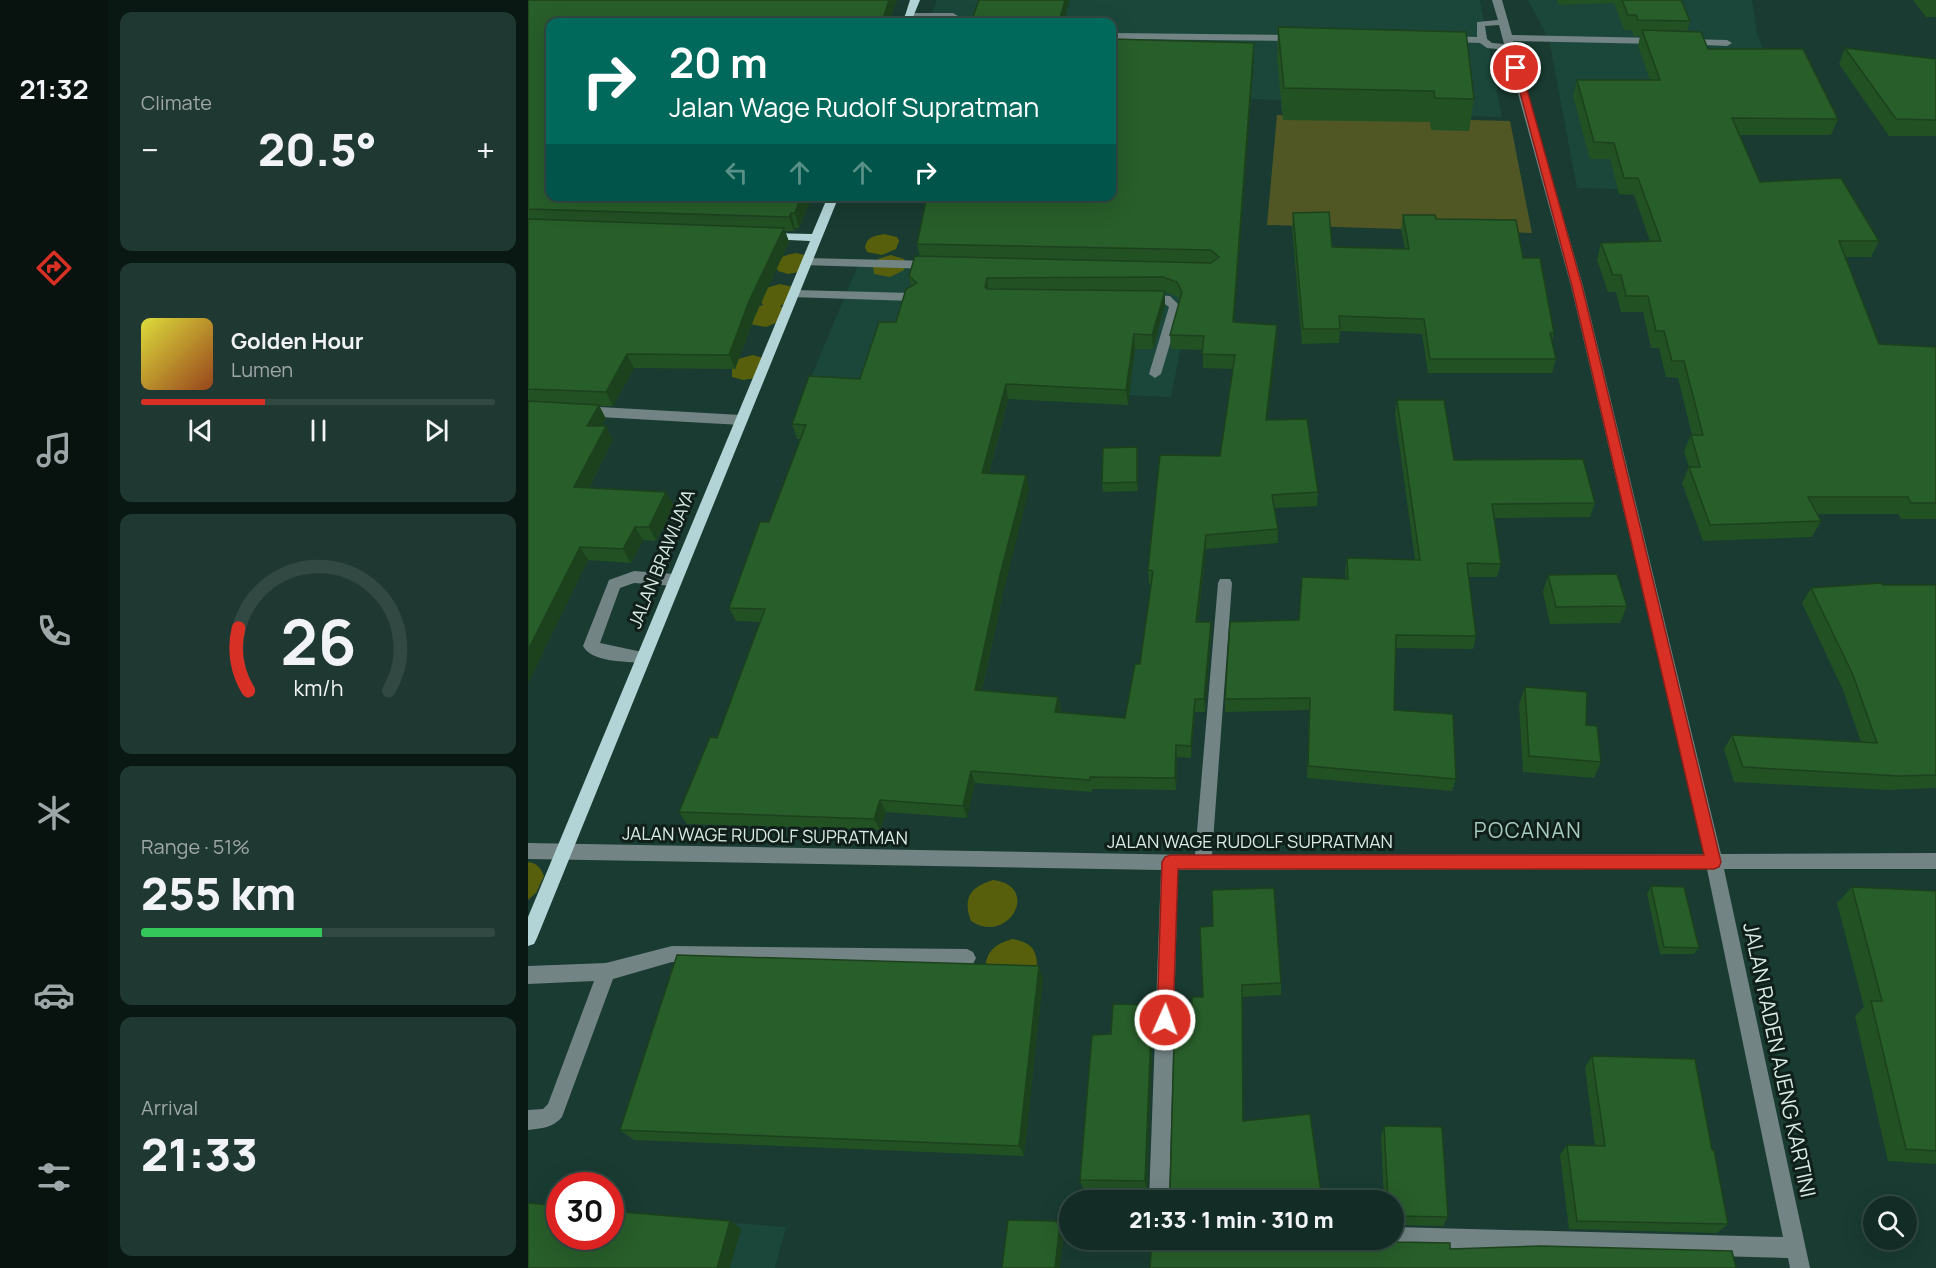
<!DOCTYPE html>
<html lang="en">
<head>
<meta charset="utf-8">
<style>
	:root { --surface:#132c25; --page:#203832; --text:#f1f3f6; --muted:#9da7a7; --line:#324842; --accent:#d93025 }
	body { margin:0; font-family:Manrope,sans-serif; background:var(--page); color:var(--text); height:100vh; display:flex; flex-direction:column; font-size:22px; white-space:nowrap }
	* { box-sizing:border-box; margin:0 }
	p { font-size:20px; color:var(--muted) }
	.icon { flex:none; width:33px; height:33px; fill:none; stroke:currentColor; stroke-width:2; stroke-linecap:round; stroke-linejoin:round }
	.map { position:relative; flex:1; overflow:hidden }
	.details { display:flex; flex-direction:column; gap:12px; padding:12px; background:#0a1814; width:420px }
	.details>* { flex:none }
	.banner { position:absolute; left:18px; top:18px; width:570px; height:183px; border-radius:12px; box-shadow:0 6px 24px #0002,0 0 0 2px var(--line); background:#00695c; color:#fff; overflow:hidden }
	.tools { position:absolute; left:1335px; top:1196px; display:grid; gap:12px }
	.tools a { display:grid; place-items:center; width:54px; height:54px; border-radius:50%; background:var(--surface); box-shadow:0 6px 24px #0002,0 0 0 2px var(--line); font-size:30px }
	.speed { position:absolute; left:18px; top:1172px; display:flex; gap:12px; font-size:30px; font-weight:700; text-align:center }
	.speed>* { display:grid; place-content:center; width:78px; height:78px; border-radius:50%; background:var(--surface); box-shadow:0 6px 24px #0002,0 0 0 2px var(--line); line-height:1 }
	.speed .limit { border:9px solid #d22; background:#fff; color:#111 }
	.pin { position:absolute; display:grid; place-items:center; width:51px; height:51px; color:#fff; margin:-26px; border:3px solid #fff; border-radius:50%; box-shadow:0 2px 6px #0007 }
	.me { position:absolute; width:66px; margin:-33px; rotate:2deg; stroke-linejoin:round; filter:drop-shadow(0 0 4px #0008) }
	.turn { display:flex; align-items:center; gap:21px; height:126px; padding:0 24px; font-size:27px }
	.turn .icon { width:78px; height:78px; stroke-width:2.5 }
	.turn b { display:block; font-size:42px; line-height:51px }
	.lanes { display:flex; align-items:center; height:57px; padding:0 24px; background:#0003; justify-content:center; gap:30px; direction:ltr }
	.lanes .off { opacity:.35 }
	.big { font-size:45px; font-weight:800; line-height:1.1 }
	.details .tile { flex:1; display:flex; flex-direction:column; justify-content:center; gap:9px; min-width:0; padding:0 21px; border-radius:12px; background:var(--page) }
	.details .dial { align-items:center; gap:0 }
	.dial svg { height:156px; overflow:visible; fill:none; stroke:var(--line); stroke-width:7; stroke-linecap:round; text-anchor:middle }
	.dial text { fill:var(--text); stroke:none }
	.song { display:flex; align-items:center; gap:18px }
	.cover { width:72px; height:72px; border-radius:9px; background:linear-gradient(135deg,hsl(60 70% 55%),hsl(20 70% 35%)) }
	.played { height:6px; border-radius:3px; background:linear-gradient(90deg,var(--accent) 35%,var(--line) 35%) }
	.keys { display:flex; justify-content:space-around; direction:ltr }
	.heat { display:flex; justify-content:space-between; align-items:center; font-size:33px; direction:ltr }
	.charge { height:9px; border-radius:4px; background:linear-gradient(90deg,#34c759 51%,var(--line) 0) }
	.trip { position:absolute; left:531px; top:1190px; width:345px; height:60px; border-radius:30px; background:var(--surface); box-shadow:0 6px 24px #0002,0 0 0 2px var(--line); font-weight:800; line-height:60px; text-align:center }
	main { display:flex; flex:1; min-height:0 }
	.dock { display:flex; flex-direction:column; width:108px; justify-content:space-around; align-items:center; background:#08120f; color:var(--muted) }
	.dock .icon { width:42px; height:42px }
	.dock .selected { color:var(--accent) }
	.dock b { font-size:27px; color:var(--text) }
	.map>svg:first-child { display:block }
	.built { fill:#1b473b }
	.green { fill:#505724 }
	.forest { fill:#575f0c }
	.lines { fill:none; stroke-linecap:round; stroke-linejoin:round }
	.minor { fill:#738485; fill-rule:evenodd }
	.major { fill:#b2d4d6; fill-rule:evenodd }
	.wall { fill:#225124; fill-rule:evenodd }
	.shaded-wall { fill:#1c421d }
	.building { fill:#285e2a; stroke:#1c421d; stroke-width:1.5; fill-rule:evenodd }
	.route { fill:#d93025; stroke:#8d1f18; stroke-width:1.5 }
	.labels { text-anchor:middle; stroke-width:6; stroke-linejoin:round; paint-order:stroke }
	.street-label { font-size:18px; fill:#d8eae4; stroke:#101f1a }
	.quarter-label { font-size:21px; letter-spacing:1.5px; fill:#a6cbbe; stroke:#101f1a }
	.near-street-label { font-size:21px; fill:#d8eae4; stroke:#101f1a }
</style>
</head>
<body>
<main>
<nav class="dock">
<b>21:32</b>
<svg class="icon selected" aria-label="directions" viewBox="0 0 24 24"><path d="M12 3l9 9-9 9-9-9zM9 14v-3h6M13 9l2 2-2 2"/></svg>
<svg class="icon" aria-label="music" viewBox="0 0 24 24"><path d="M9 18V5l10-2v13"/><circle cx="6" cy="18" r="3"/><circle cx="16" cy="16" r="3"/></svg>
<svg class="icon" aria-label="phone" viewBox="0 0 24 24"><path d="M5 4h4l2 5-3 2q2 4 5 5l2-3 5 2v4C11 20 4 13 5 4z"/></svg>
<svg class="icon" aria-label="climate" viewBox="0 0 24 24"><path d="M12 3v18M4 7l16 10M4 17L20 7"/></svg>
<svg class="icon" aria-label="car" viewBox="0 0 24 24"><path d="M5 17H2v-5l4-1 3-4h7l3 4 3 1v5h-3M9 17h6M6 11h13"/><circle cx="7" cy="17" r="2"/><circle cx="17" cy="17" r="2"/></svg>
<svg class="icon" aria-label="filters" viewBox="0 0 24 24"><path d="M4 7h16M4 17h16"/><circle cx="9" cy="7" r="2"/><circle cx="15" cy="17" r="2"/></svg>
</nav>
<section class="details">
<div class="tile"><p>Climate</p>
<div class="heat"><a>−</a><b class="big">20.5°</b><a>+</a></div>
</div>
<div class="tile">
<div class="song"><i class="cover"></i><div><b>Golden Hour</b><p>Lumen</p></div></div>
<div class="played"></div>
<div class="keys"><svg class="icon" aria-label="previous" viewBox="0 0 24 24"><path d="M18 5L8 12l10 7zM5 5v14"/></svg><svg class="icon" aria-label="pause" viewBox="0 0 24 24"><path d="M8 5v14M16 5v14"/></svg><svg class="icon" aria-label="next" viewBox="0 0 24 24"><path d="M6 5l10 7-10 7zM19 5v14"/></svg></div>
</div>
<div class="tile dial"><svg viewBox="0 0 100 80">
<path d="M14 69A42 42 0 1 1 86 69"/>
<path d="M14 69A42 42 0 0 1 9 37" stroke="#d93025"/>
<text x="50" y="56" font-size="32" font-weight="700">26</text>
<text x="50" y="72" font-size="11">km/h</text>
</svg></div>
<div class="tile"><p>Range · 51%</p><b class="big">255 km</b><div class="charge"></div></div>
<div class="tile"><p>Arrival</p><b class="big">21:33</b></div>
</section>
<div class="map">
<svg width="1408" height="1268" viewBox="0 0 1408 1268">
	<rect width="100%" height="100%" fill="#193b31"/>
	<path class="built" d="M409,0H952L974,117L753,111V100L584,96V22H400Z
		M1000,0H1224L1229,34L1254,96L1118,95L1219,192L1049,188L1021,39Z
		M331,263L669,264L643,397L281,382Z
		M0,1208L32,1236H82L83,1214L258,1227L247,1268H0Z"/>
	<path class="green" d="M749,115L982,121L1004,233L739,225Z"/>
	<path class="forest" d="M356,234L369,237L371,241L368,249L354,255L339,252L337,247C339,237 346,236 356,234Z
		M268,253L281,256L271,272L260,274L250,271L248,266C251,256 258,255 268,253Z
		M363,255L376,259L378,263L376,270L362,277L346,274L345,264L350,259Z
		M252,284L265,287L261,302L252,306L255,308L250,322L238,327L222,324L227,308L235,305L231,298L238,288Z
		M225,355L239,359L227,378L215,380L204,377V364L210,359Z
		M0,862C9,863 13,868 16,876L8,893L0,900Z
		M465,880C514,886 480,946 443,921C434,897 443,887 465,880Z
		M484,939C501,942 509,948 509,966L457,971C458,952 465,945 484,939Z"/>
	<g class="lines">
		<path class="minor" d="M964,0H974L984,35L1130,38L1135,41L1130,44L985,41L1055,286L1193,854L1408,853V869H1196L1282,1268H1262L1260,1258L866,1247L859,1244L857,1239H866V1227L1255,1237L1179,869L650,870L641,1200H621L633,870L0,859V843L667,855L690,583L692,579H702L704,583L684,855L1176,854L1043,286L978,50L959,48L952,43L921,42L916,39L921,36L949,37V22L970,20ZM971,25L976,44L964,43L959,39L957,26Z
			M381,13H425L433,18L431,22H423V19L378,18L376,16Z
			M584,33L771,35L776,38L771,41L584,39Z
			M1157,39L1199,40L1204,43L1199,46L1154,44L1152,42Z
			M278,258L404,261L410,265L404,269L274,265V259Z
			M266,290L384,293L390,297L384,301L262,297L260,294Z
			M616,294L642,296L653,307L633,374L627,378L621,374L641,307L634,302L612,301V295Z
			M54,406L213,415L220,420L213,425L54,416L47,411Z
			M106,571L146,574L151,576L153,580L151,584L146,586L106,583L92,588L72,643L119,653L122,657L119,661L114,663C98,661 64,663 55,646L81,580Z
			M144,946L439,949L445,952L448,958L445,964L439,967L144,962L85,979L34,1117C24,1128 15,1128 0,1130V1110L15,1109L20,1104L66,981L0,984V966L78,963Z
			M539,1211H542V1231L532,1228L529,1221L532,1214Z"/>
		<path class="major" d="M382,0H392L383,22H375Z
			M300,196H311L9,938L6,944L0,946V917L282,241L240,239L234,236L240,233L284,234Z"/>
	</g>
	<path class="wall" d="M0,0H369L361,22H22V196H284L271,228H267L266,231H257L261,242L227,316L207,369L106,368L85,406H71L78,419L74,426H78L85,440L61,488L138,492L146,506L128,541L115,540L103,563L60,560L0,683Z
		M1029,0H1153L1162,21L1159,32L1180,49L1310,119L1303,135H1212L1232,182L1351,241L1343,257H1318L1351,344L1408,347V519H1373L1370,514H1289L1293,521L1284,537L1175,541L1154,483L1161,467L1156,451L1163,435H1164L1150,378L1138,377L1131,348H1123L1115,312H1093L1088,292H1080L1069,260L1073,243L1122,241L1106,195L1091,194L1082,159H1062L1045,96L1049,80H1122L1110,46L1112,36H1106L1104,30H1096L1086,3L1031,5Z
		M1385,0H1408V17H1398Z
		M750,27L946,99L941,131L903,130L902,122L755,120L749,58Z
		M726,43V57L706,322L749,339L739,420L790,492L789,506L747,508L750,529V543L678,549L670,622H683V635L677,712H667L663,758L649,757L648,790L564,789V792L447,783L439,818L358,812L352,830L159,824L151,812L189,738L232,622L208,621L201,608L241,522L273,439H269L264,424L332,379L368,322L383,286L381,276L392,256L389,244L584,196ZM637,292L650,297L652,301L642,335L643,349L675,350V368L705,369L692,456L620,570L621,584H623L612,664L597,718L532,712L533,709L530,697L454,690L476,589L501,490L498,475L461,474L480,399L600,405L607,349H625L637,305Z
		M1317,48L1408,59V136H1361L1311,64Z
		M765,213L804,247L877,249L873,230L875,215L908,219L995,258L1026,333L1024,341L1028,359L1024,373H900L894,334L812,331L811,343L774,344L764,227Z
		M869,400L926,460L1067,503L1062,517L966,518L973,564L969,577H940L948,636L945,649L868,648L866,710L928,779L924,791L779,778L781,710L697,712V699L771,620L818,579L817,572L819,558L887,560L867,414Z
		M610,456V491L575,492L574,483Z
		M1020,575L1099,606L1092,623L1022,624L1015,592Z
		M1355,585H1408V788L1360,790L1206,782L1196,749L1204,735L1333,742L1315,690L1274,603L1283,588Z
		M997,687L1058,725L1073,762L1066,778L995,772L991,704Z
		M1123,886L1171,948L1166,954H1132L1119,894Z
		M1324,887L1408,891V1164L1360,1161L1327,1016L1336,1007L1309,903Z
		M672,927L753,983V995L714,997L715,1121L640,1194L642,1191L664,1006L675,997Z
		M515,979L496,1156L106,1140L92,1130Z
		M625,1016L619,1190L555,1189L552,1180L583,1034Z
		M1064,1056L1184,1150L1200,1224L1189,1233L1041,1229L1032,1155L1039,1145L1067,1146L1057,1067Z
		M856,1126L920,1217L915,1226L868,1225V1228L866,1233V1200H856L853,1136Z"/>
	<path class="shaded-wall" d="M361,0H369L361,22H354Z
		M537,0H542L536,22H531Z
		M726,43V57L705,336V322Z
		M273,196H284L271,228L267,213Z
		M263,213L267,228L266,231L261,217Z
		M256,228L261,242L227,316L207,369L201,355L221,301Z
		M459,278L461,293L457,287Z
		M637,291V305L625,349L624,335Z
		M749,325V339L738,434V420Z
		M606,334L607,349L600,405L598,390Z
		M99,354L106,368L85,406L78,392Z
		M478,384L480,399L457,487L454,473Z
		M71,405L78,419L67,440L59,426Z
		M78,426L85,440L54,501L46,487Z
		M609,447L610,456V491L609,482Z
		M498,475L501,490L476,589L451,703L447,690L472,575Z
		M138,492L146,506L128,541L121,527Z
		M107,527L115,540L103,563L95,549Z
		M678,535V549L668,635V622Z
		M52,547L60,560L0,683V650Z
		M683,622V635L677,712L676,699Z
		M530,697L533,709L530,725L527,712Z
		M667,699V712L663,758V746Z
		M648,745L649,757L648,790L647,778Z
		M443,771L447,783L439,818L435,806Z
		M352,800L358,812L352,830L346,819Z
		M511,966L515,979L496,1156L491,1146Z
		M624,1005L625,1016L619,1190L617,1181Z
		M202,1221L213,1229L202,1268H189Z
		M532,1223L536,1231L532,1268H527Z"/>
	<path class="building" d="M0,0H361L354,22H22V196H273L267,213H263L261,217L0,209Z
		M451,0H537L531,22H443Z
		M1094,0H1153L1162,21L1110,20L1108,15H1100Z
		M750,27L938,32L946,99L907,98L906,91L756,88Z
		M1114,30L1173,32L1180,49H1275L1310,119L1204,118L1232,182L1313,178L1351,241H1311L1351,344L1408,347V503H1383L1380,497H1280L1293,521L1182,525L1161,467H1172L1163,435H1175L1156,361H1144L1136,331H1128L1120,296H1098L1093,275H1085L1073,243L1133,241L1110,178H1096L1086,143L1066,142L1049,80H1132Z
		M584,39L726,43L705,322L749,325L738,420L779,419L790,492L744,495L750,529L678,535L668,622H683L676,699H667L663,746L648,745L647,778L562,777V780L443,771L435,806L352,800L346,819L151,812L182,737L189,738L237,609L201,608L232,522H241L278,425L264,424L281,376L332,379L351,322H368L378,289L389,283L381,276L387,256L683,263L691,257L683,250L389,244L399,196H584ZM635,277L649,282L654,292L642,335L676,336L674,354L707,355L692,456L632,455L620,570L625,571L612,664H607L597,718L527,712L530,697L447,690L472,575L498,475L454,473L478,384L598,390L606,334L624,335L637,291L459,289L457,287L459,278Z
		M1317,48L1408,59V120L1368,119Z
		M801,212L804,247L881,249L875,215H907L908,219L988,220L995,258H1012L1026,333H1022L1028,359H902L896,319L811,316L812,329H775L765,213Z
		M0,219L256,228L221,301L201,355L99,354L78,392L0,389Z
		M869,400H916L926,460L1055,459L1067,503L964,504L973,564L939,563L948,636L868,635L866,710L925,714L928,779L780,766L782,698L697,699L702,622L771,620L774,577L820,579L819,558L892,560Z
		M0,401L71,405L59,426H78L46,487L138,492L121,527H107L95,549L52,547L0,650Z
		M609,447V482L574,483L575,448Z
		M1089,574L1099,606L1028,607L1020,575Z
		M1353,583L1355,585H1408V775L1371,776L1215,767L1204,735L1349,743L1325,675L1283,588Z
		M997,687L1059,692L1058,725L1069,726L1073,762L1001,756Z
		M1123,886L1156,887L1171,948L1136,947Z
		M1324,887L1408,891V1151L1378,1149L1343,1001H1354Z
		M746,888L753,983L714,985L715,1121L782,1114L794,1200H626L627,1194H640L642,1191L647,1006H664V997H675L672,927L685,926L684,890Z
		M149,955L511,966L491,1146L92,1130Z
		M585,1004L624,1005L617,1181L552,1180L564,1035L583,1034Z
		M1064,1056L1167,1059L1184,1150H1186L1200,1224L1049,1221L1039,1145L1077,1146Z
		M856,1126L914,1127L920,1217L870,1216L868,1218V1228H866V1200H860Z
		M0,1203L32,1206V1236H82V1211L202,1221L189,1268H0Z
		M480,1220L526,1221L532,1223L527,1268H474Z
		M624,1239H865L870,1242L922,1243V1249L1013,1246L1204,1251L1208,1268H622Z"/>
	<path class="route" d="M985,66L993,68L1054,286L1193,862L1191,867L1186,869H650L645,1020L643,1026L637,1028L631,1026L629,1020L634,862L637,857L642,855H1176L1044,286Z"/>
	<g class="labels">
		<g class="street-label">
			<text transform="translate(134 559) rotate(-68)" y="6">JALAN BRAWIJAYA</text>
			<text transform="translate(237 836) rotate(1)" y="6">JALAN WAGE RUDOLF SUPRATMAN</text>
			<text x="722" y="848">JALAN WAGE RUDOLF SUPRATMAN</text>
		</g>
		<g class="quarter-label">
			<text x="1000" y="838">POCANAN</text>
		</g>
		<g class="near-street-label">
			<text transform="translate(1251 1060) rotate(78)" y="7">JALAN RADEN AJENG KARTINI</text>
		</g>
	</g>
</svg>
<div class="tools">
<a><svg class="icon" aria-label="search" viewBox="0 0 24 24"><circle cx="10" cy="10" r="6"/><path d="M15 15l6 6"/></svg></a>
</div>
<div class="speed"><div class="limit">30</div></div>
<div class="pin" style="left:988px;top:68px;background:#d93025"><svg class="icon" aria-label="arrive" viewBox="0 0 24 24"><path d="M6 21V4h12l-3 4 3 4H6"/></svg></div>
<svg class="me" style="left:637px;top:1020px" viewBox="-20 -20 40 40"><circle r="17" fill="#d93025" stroke="#fff" stroke-width="3"/><path d="M0-11L8 9 0 5-8 9z" fill="#fff"/></svg>
<div class="trip">21:33 · 1 min · 310 m</div>
<div class="banner">
<div class="turn"><svg class="icon" aria-label="right" viewBox="0 0 24 24"><path d="M7 20v-9h11M14 6l5 5-5 5"/></svg><div><b>20 m</b>Jalan Wage Rudolf Supratman</div></div>
<div class="lanes"><svg class="icon off" aria-label="left" viewBox="0 0 24 24"><path d="M17 20v-9H6M10 6l-5 5 5 5"/></svg><svg class="icon off" aria-label="ahead" viewBox="0 0 24 24"><path d="M12 20V5M6 11l6-6 6 6"/></svg><svg class="icon off" aria-label="ahead" viewBox="0 0 24 24"><path d="M12 20V5M6 11l6-6 6 6"/></svg><svg class="icon" aria-label="right" viewBox="0 0 24 24"><path d="M7 20v-9h11M14 6l5 5-5 5"/></svg></div>
</div>
</div>
</main>
</body>
</html>
